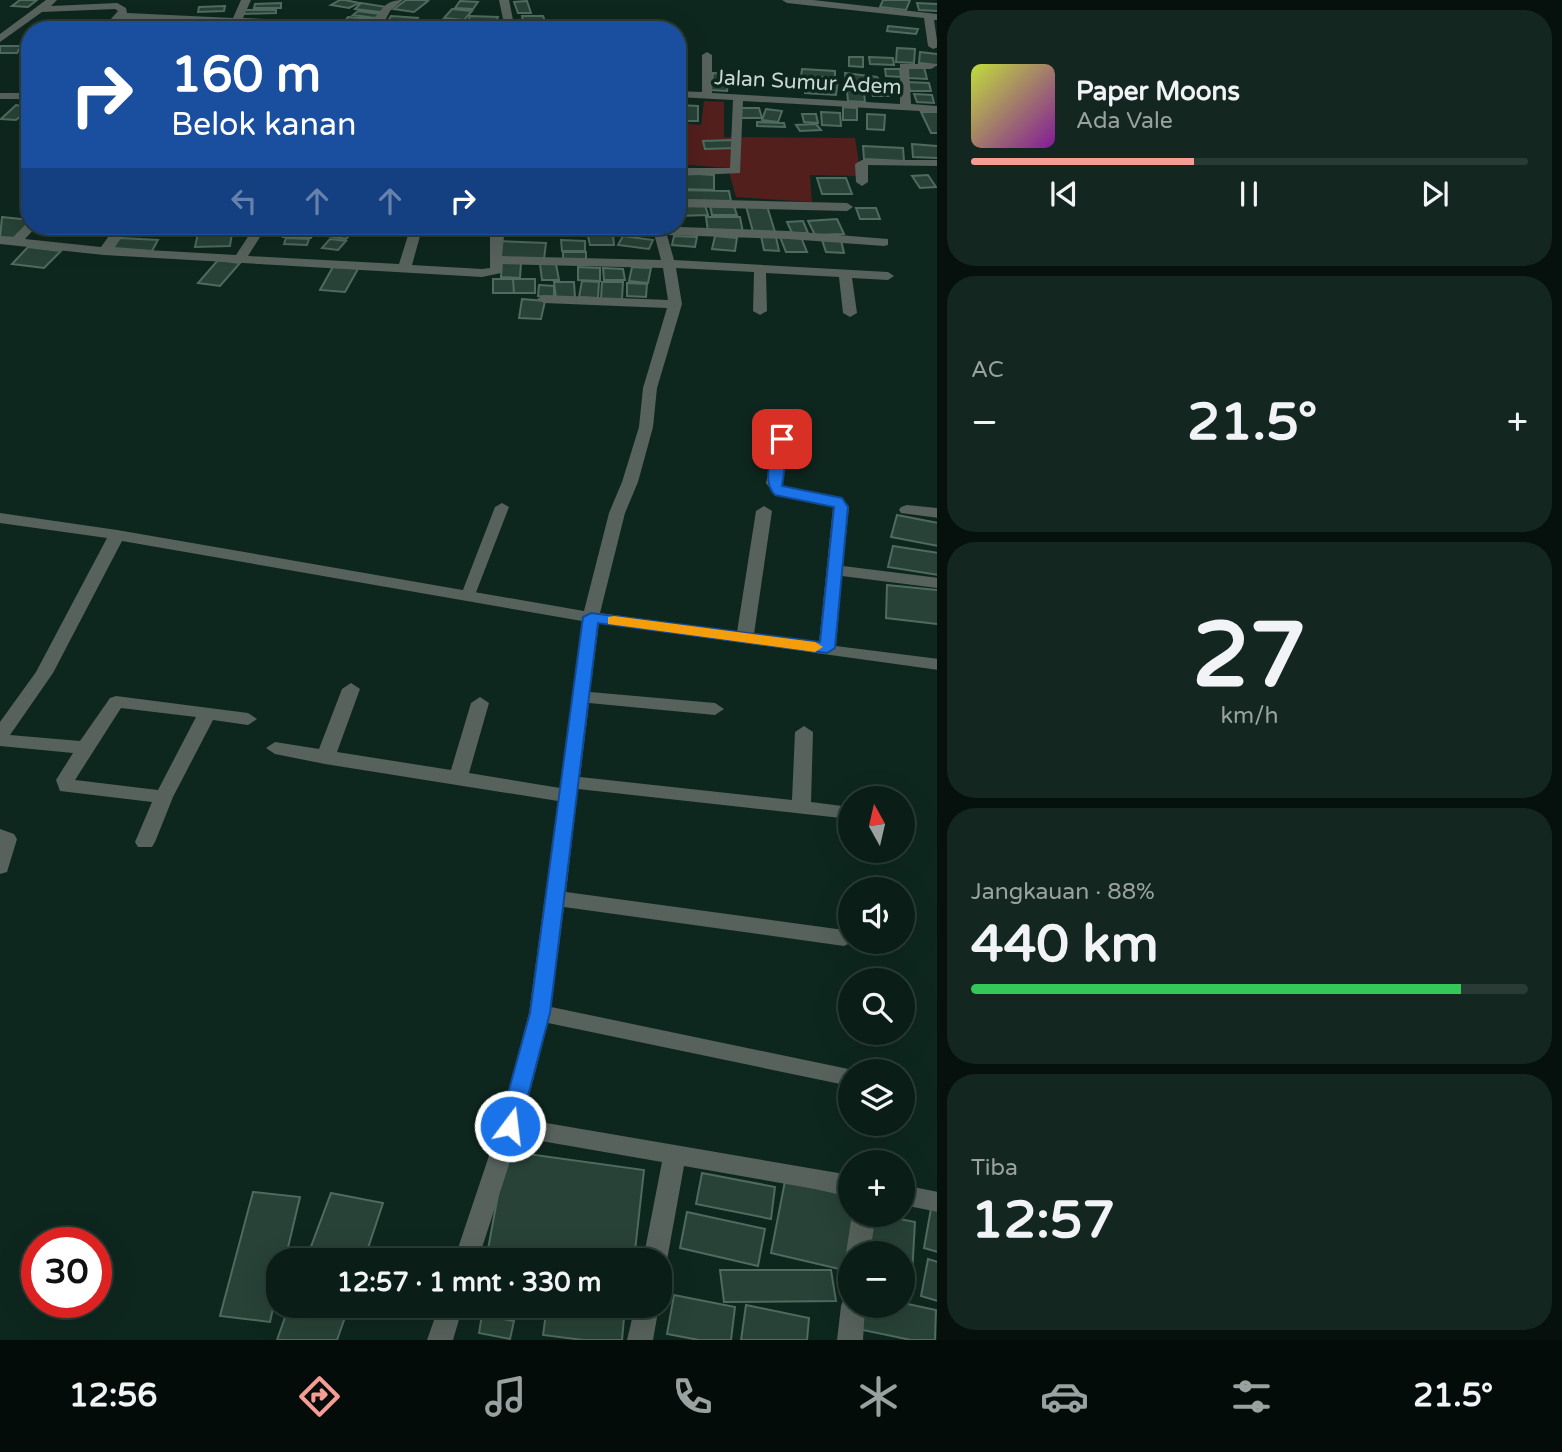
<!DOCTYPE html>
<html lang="id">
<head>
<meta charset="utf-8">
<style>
	:root { --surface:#0a1d16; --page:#13261f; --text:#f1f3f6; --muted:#99a2a1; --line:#2a3b35; --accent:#f59c95 }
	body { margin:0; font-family:"Varela Round",sans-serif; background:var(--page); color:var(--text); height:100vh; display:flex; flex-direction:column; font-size:26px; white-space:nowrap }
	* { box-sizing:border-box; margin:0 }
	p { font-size:23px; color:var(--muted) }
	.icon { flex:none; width:38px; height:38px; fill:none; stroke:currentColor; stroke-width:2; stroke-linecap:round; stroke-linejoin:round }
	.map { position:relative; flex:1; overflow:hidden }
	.details { display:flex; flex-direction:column; gap:10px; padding:10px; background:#06100c; width:625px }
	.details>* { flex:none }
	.top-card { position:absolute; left:21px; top:21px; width:665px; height:214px; border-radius:28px; box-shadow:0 7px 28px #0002,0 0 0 2px var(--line); background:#1a4fa0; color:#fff; overflow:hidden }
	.needle { width:46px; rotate:352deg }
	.tools { position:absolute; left:838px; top:786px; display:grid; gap:14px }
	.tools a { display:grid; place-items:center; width:77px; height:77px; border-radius:50%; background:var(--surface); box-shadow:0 7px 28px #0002,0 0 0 2px var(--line); font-size:35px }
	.speed { position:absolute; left:21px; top:1227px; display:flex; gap:14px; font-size:35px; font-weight:700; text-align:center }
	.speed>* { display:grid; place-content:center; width:91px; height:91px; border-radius:50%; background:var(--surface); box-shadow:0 7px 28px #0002,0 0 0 2px var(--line); line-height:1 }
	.speed .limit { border:10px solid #d22; background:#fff; color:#111 }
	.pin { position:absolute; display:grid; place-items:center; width:60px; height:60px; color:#fff; margin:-30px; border-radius:14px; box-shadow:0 4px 10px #0006 }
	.me { position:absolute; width:77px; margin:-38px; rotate:15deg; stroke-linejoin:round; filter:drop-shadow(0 0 5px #0008) }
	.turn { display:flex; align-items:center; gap:24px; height:147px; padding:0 35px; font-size:32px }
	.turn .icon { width:91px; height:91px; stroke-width:2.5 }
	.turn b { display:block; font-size:49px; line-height:60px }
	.lanes { display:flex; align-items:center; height:66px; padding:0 35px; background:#0003; justify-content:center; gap:35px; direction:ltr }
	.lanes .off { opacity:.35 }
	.big { font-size:52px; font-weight:700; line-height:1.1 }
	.details .card { flex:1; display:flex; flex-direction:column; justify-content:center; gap:10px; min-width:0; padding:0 24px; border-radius:28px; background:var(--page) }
	.details .dial { align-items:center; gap:0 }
	.dial b { font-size:91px; line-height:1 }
	.song { display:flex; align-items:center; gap:21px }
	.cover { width:84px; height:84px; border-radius:10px; background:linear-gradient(135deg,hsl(70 70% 55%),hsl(290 70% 35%)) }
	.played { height:7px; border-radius:4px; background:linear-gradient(90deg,var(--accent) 40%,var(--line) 40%) }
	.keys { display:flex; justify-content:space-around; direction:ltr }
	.heat { display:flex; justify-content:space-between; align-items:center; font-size:38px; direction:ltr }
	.charge { height:10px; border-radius:5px; background:linear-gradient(90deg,#34c759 88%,var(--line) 0) }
	.trip { position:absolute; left:266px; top:1248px; width:406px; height:70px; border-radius:28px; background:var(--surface); box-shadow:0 7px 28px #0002,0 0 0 2px var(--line); font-weight:700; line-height:70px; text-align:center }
	.menu { display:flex; height:112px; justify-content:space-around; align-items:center; background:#040c09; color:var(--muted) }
	.menu .icon { width:49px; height:49px }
	.menu .on { color:var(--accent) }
	.menu b { font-size:32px; color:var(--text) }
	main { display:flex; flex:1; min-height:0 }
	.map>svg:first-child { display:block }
	.green { fill:#521f1d }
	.building { fill:#284237; stroke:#4f6a5e; stroke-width:2 }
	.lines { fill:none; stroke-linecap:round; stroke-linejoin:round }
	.lane { fill:#57625d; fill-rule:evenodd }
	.street { fill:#57625d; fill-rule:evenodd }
	.route { fill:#1a73e8; stroke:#114b97; stroke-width:2 }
	.slow { fill:#f59e0b }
	.labels { text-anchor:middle; stroke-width:7; stroke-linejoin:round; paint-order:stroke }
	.far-street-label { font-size:21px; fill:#cbd9d2; stroke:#0e271e }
</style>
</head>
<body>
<main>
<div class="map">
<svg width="938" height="1340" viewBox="0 0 938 1340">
	<rect width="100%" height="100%" fill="#0e271e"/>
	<path class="green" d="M704,101L724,102V137L855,138L861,176L810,175L812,202L736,197L728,168L677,164V123L701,125Z"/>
	<path class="building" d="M20,0H37L28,7L12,6Z
		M340,0H345L359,3L349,8L331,5Z
		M406,0H424L428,1L414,12L394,9Z
		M883,0H910L906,10L880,7Z
		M460,1L478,2L473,9L455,8Z
		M527,1L531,13H518L514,2Z
		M281,3V8H254L255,4Z
		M361,3L387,7L380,12L355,9Z
		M917,3L938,4V11L919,10Z
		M225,6L224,11L198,12L199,7Z
		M452,9L472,11L464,20L444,18Z
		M244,10H276V13L243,14Z
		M358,11L380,14L375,18L353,15Z
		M391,16L418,18L415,23L388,21Z
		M470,16L498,17L495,24L467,23Z
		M522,16H543L545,21L523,22Z
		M348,17L372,19L367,26L343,24Z
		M445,20H465L463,27H443Z
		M523,23H546L547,27L524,28Z
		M888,26L918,29L916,34L887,31Z
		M0,46H21L17,53H0Z
		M897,48L915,49L914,63L896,62Z
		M920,52L938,54V65L919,63Z
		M849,57H863V67L849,66Z
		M869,57L893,58L894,65L870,64Z
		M906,67H924L927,79L908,78Z
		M802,69L835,71V78L801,76Z
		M885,69H900L901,77L886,76Z
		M713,73L730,74L727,91L711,90Z
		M845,73L877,77L879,80H863L865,102L848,101Z
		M807,77L838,80L836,95L805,93Z
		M888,81L903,82L904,94L889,93Z
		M869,82H884L889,96H873Z
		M908,82L929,83L931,91H910Z
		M914,94L932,95L934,103L917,102Z
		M16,105L30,108L16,120L1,119Z
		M679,105L698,106V121H679Z
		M843,107L857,108V120H843Z
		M739,108H759L762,118H741Z
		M766,109L782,111L778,122L762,120Z
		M821,112L840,113L841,126L822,125Z
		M921,112H938V133H931Z
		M802,114H816L818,123L804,122Z
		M867,114L885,115L884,130L867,129Z
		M757,122L784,123L785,127L757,126Z
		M816,124L821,130L800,131L796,125Z
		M732,140L735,148L705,149L703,141Z
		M912,144L938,146V158L913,157Z
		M863,146L903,148L904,161L864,159Z
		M682,173L714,175V190L682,189Z
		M928,175L936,187L920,188L912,176Z
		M817,178H846L852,194H822Z
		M677,190L729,191L731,201L677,200Z
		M677,205H705L708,215L677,216Z
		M710,206H734L737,215H712Z
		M746,206H767L775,232H753Z
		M856,208H876L880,219H860Z
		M2,217L30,220V222L16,238L0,237Z
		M706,217H740L743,233L708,232Z
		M837,219L844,234L815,235L808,221Z
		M803,221L808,233H792L787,222Z
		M336,226H359L346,239L327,236Z
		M627,226L651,227L649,236L626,235Z
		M619,227L621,234L591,235L589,228Z
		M285,231L313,232L311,238L283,237Z
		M198,233H232L230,246L195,247Z
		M613,235L614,245H590L588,236Z
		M623,236L653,240L649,249L618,245Z
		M674,236L697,237L695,247L672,245Z
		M715,236L737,238L735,251L712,249Z
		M761,236L776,237L779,251L764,250Z
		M780,237H801L807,252H786Z
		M120,238L158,240L152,251L113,248Z
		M286,238L309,239L307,245L284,244Z
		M330,239L346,241L338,250L322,248Z
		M561,240L585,241V251H562Z
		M822,240H841L844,253L826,252Z
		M498,241L546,243L544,259L495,258Z
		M28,247L61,251L44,268L12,264Z
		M563,252H586V259H563Z
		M218,260L240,263L220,286L198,283Z
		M502,262H521L520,278L501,277Z
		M540,264H556L559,280H542Z
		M334,265L359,267L345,292L320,290Z
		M578,267L600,268V281L578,280Z
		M632,267L651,268L648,283L629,281Z
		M603,268L623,269L625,280H604Z
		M493,279H513L514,293H493Z
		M513,279H535V293H514Z
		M582,281L599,282L598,298L579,297Z
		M554,282H574L575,298H556Z
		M602,282H623L622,299H601Z
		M627,283L647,284L646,297L627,296Z
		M539,285L554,286V297L538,296Z
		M522,299L545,301L541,319L519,318Z
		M897,515L938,523V546L891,537Z
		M893,546L938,553V575L888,567Z
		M887,585L938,590V624L886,618Z
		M506,1151L644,1170L634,1260H486Z
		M702,1173L775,1187L771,1219L696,1204Z
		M785,1181L850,1196V1214H857L848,1271L771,1253Z
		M253,1192L300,1197L285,1260H278V1286L270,1322L220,1316Z
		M331,1193L383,1203L364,1260H306Z
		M932,1203L938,1205V1252L924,1248Z
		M687,1212L765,1229L758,1266L680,1248Z
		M875,1214L915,1222L911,1293L903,1292V1253H866Z
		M928,1259L938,1262V1301L921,1296Z
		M720,1270H831L836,1301L724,1302Z
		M674,1295L735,1307L731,1340H699L667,1334Z
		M903,1303L936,1310L935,1340H911L858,1329L860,1306Z
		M746,1305L809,1318L807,1340H741Z
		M289,1306H349L337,1340H277Z
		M495,1306H541L539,1313Z
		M547,1306H625L622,1340H583L543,1335Z
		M482,1315L514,1321L510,1339L479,1333Z"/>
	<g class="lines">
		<path class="lane" d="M502,503L509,507L475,595L468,599L463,598L461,595L495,507Z"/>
		<path class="street" d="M46,0H57L51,6L117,3L126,8L127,13L233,18L241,0H251L243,18L373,24C381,9 385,0 403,0L390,11L380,30L123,19L112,30H101L118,11L115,9L42,12L0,42V34Z
			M499,0H509L514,25L509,30H497L504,24Z
			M782,0H813L938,14V20H934L938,47L933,49L928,46L924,18L787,3Z
			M707,52L712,55V93L900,104V64H935L936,66L931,69H909L911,104L938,106V112L743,101L740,173L677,176V168H730L733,100L677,97V91L702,92V55Z
			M0,93H30V99H0Z
			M862,160H938V166L868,165V182L862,186L856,182L855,164Z
			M677,199L847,203L853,207L847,211L677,207Z
			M27,223L37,226L25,239L101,247L116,226H128L113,248L236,255L255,226H267L248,256L399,264L410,229L418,226L422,229L412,265L482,269L490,268V235L493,226H505L502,256L661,260L652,226L788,231L888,239V245L884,246L788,239L667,235L674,260L888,272L894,276L888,280L852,278L857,313L850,317L843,313L839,277L766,273L767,311L760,315L753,311L754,272L676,268L682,304L657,388L653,427L638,482L625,513L600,613L737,632L756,511L764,506L772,511L754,634L819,643L833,507L775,495L766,483L775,439L782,435L789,439L782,483L785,488L842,498L849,507L843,566L938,578V588L842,576L836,646L938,659V670L599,623L590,692L715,703L724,709L715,715L589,703L580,777L792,800L795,732L804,726L813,732L811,802L850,807V819L578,789L566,892L844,930L850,932L852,942L844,946L564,907L551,1007L858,1071H850V1086L548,1023L523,1119L850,1175V1195L684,1166L667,1260L660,1269V1260H643L662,1162L518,1137L478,1260H454L499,1126L529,1013L558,801L325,764L275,754L266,748L275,742L319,749L342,689L351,683L360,689L337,752L451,770L471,703L480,697L489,703L469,773L560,788L582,621L122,541L53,673L10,735L80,741L110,698L116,696L248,713L257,719L248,725L213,720L173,797L155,842L152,847H138L135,842L152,802L60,791L56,780L73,753L0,746V722L36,672L107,538L0,523V513L117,530L584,611L609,513L622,482L639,427L643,388L667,308L544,303L537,299L544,295L668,300L663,268L502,264L501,273L482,277L104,255L0,244V236L12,238ZM121,708L196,717L158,790L75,780Z
			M907,505L938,508V518L901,513L899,510L901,507Z
			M0,829L14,834L17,839L7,872L0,874Z
			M903,1185L938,1192V1212L903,1205Z
			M852,1214H876L870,1253H850V1261L846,1253Z
			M850,1296V1306H865L863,1340H837L841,1306L844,1298Z
			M439,1306H463L453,1340H427Z
			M635,1306H659L653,1340H627Z"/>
	</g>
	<path class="route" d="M782,435L789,439L782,486L842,498L848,507L835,648L827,653L598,623L550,1013L520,1126L517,1132L510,1134L502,1132L499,1126L530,1013L583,617L591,613L820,642L834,507L775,495C761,481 772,457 776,439Z"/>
	<path class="slow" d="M614,616L815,642L823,647L815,652L608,624V617Z"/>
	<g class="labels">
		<g class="far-street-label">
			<text transform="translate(808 82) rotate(3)" y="7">Jalan Sumur Adem</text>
		</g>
	</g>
</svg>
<div class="tools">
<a><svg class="needle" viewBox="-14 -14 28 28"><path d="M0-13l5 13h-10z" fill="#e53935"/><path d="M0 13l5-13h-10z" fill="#99a2a1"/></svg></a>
<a><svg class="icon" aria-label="sound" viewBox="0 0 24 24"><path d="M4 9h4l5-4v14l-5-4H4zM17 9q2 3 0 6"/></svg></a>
<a><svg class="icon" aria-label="search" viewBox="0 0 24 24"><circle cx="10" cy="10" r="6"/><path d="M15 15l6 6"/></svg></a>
<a><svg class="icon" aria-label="layers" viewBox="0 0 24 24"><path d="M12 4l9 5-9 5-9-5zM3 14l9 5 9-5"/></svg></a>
<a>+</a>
<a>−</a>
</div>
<div class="speed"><div class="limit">30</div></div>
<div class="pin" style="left:782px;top:439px;background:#d93025"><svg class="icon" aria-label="arrive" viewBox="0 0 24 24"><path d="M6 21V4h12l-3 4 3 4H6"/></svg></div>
<svg class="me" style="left:510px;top:1126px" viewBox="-20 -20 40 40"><circle r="17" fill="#1a73e8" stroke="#fff" stroke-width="3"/><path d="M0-11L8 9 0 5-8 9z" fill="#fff"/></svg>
<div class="trip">12:57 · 1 mnt · 330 m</div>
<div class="top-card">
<div class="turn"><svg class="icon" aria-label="right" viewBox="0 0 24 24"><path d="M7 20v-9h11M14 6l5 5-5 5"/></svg><div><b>160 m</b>Belok kanan</div></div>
<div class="lanes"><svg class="icon off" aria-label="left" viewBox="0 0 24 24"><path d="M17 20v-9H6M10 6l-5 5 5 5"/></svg><svg class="icon off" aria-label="ahead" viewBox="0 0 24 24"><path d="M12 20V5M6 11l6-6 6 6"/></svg><svg class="icon off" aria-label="ahead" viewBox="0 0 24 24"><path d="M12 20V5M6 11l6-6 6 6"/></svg><svg class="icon" aria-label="right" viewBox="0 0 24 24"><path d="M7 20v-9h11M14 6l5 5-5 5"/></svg></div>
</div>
</div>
<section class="details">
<div class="card">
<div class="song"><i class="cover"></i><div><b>Paper Moons</b><p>Ada Vale</p></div></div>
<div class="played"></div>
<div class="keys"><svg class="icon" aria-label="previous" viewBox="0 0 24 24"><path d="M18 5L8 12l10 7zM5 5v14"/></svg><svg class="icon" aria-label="pause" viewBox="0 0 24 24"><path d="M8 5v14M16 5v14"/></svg><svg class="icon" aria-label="next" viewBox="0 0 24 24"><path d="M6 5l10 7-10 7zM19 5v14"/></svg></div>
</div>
<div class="card"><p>AC</p>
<div class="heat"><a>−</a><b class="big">21.5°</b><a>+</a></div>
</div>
<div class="card dial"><b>27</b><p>km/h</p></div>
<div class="card"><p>Jangkauan · 88%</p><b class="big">440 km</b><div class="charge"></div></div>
<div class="card"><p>Tiba</p><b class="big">12:57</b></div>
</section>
</main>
<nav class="menu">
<b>12:56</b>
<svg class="icon on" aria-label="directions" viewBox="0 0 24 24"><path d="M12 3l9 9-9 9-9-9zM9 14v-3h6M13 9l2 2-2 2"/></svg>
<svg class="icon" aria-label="music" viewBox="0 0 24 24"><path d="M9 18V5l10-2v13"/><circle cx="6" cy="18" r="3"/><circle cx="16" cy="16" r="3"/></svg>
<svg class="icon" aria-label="phone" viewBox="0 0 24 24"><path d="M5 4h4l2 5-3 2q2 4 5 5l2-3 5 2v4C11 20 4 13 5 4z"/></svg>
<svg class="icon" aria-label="climate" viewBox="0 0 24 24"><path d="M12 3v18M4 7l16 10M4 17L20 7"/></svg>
<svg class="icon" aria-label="car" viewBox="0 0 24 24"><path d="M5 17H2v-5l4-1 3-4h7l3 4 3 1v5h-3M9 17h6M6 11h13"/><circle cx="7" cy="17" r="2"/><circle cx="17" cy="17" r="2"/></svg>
<svg class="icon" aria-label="filters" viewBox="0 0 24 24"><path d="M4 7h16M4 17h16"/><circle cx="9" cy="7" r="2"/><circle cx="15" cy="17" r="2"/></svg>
<b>21.5°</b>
</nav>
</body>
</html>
